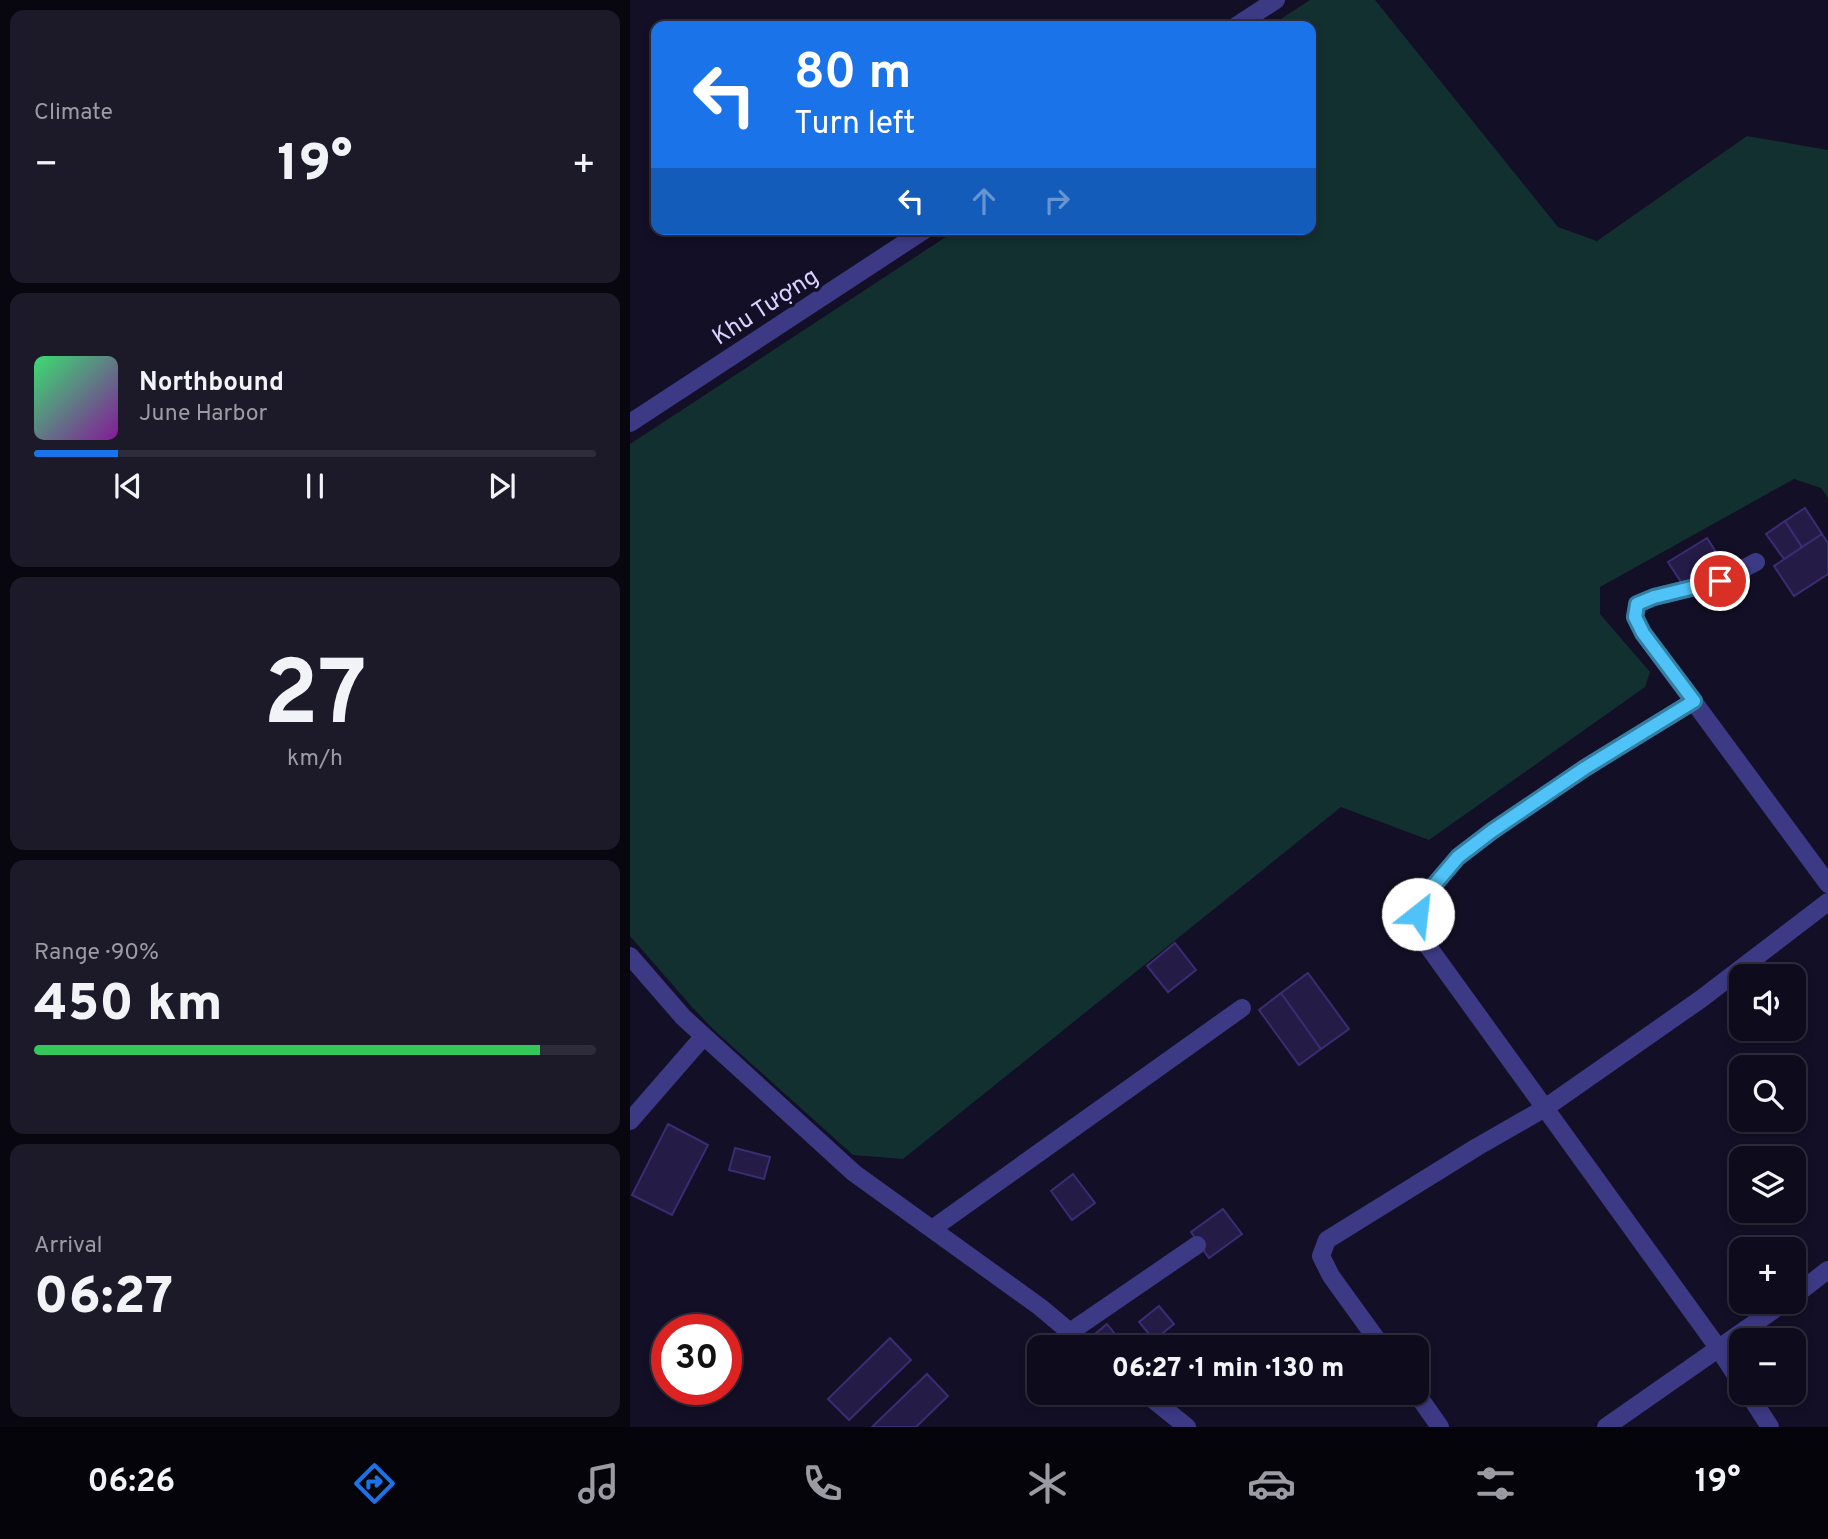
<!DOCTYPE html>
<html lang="en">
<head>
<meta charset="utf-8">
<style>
	:root { --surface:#0e0b1c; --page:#1c1929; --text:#f1f3f6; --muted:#9b9ba3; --line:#2e2b3b; --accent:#1a73e8 }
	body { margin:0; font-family:Overpass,sans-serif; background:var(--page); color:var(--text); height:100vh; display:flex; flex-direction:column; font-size:26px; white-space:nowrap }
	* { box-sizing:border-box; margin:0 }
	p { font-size:23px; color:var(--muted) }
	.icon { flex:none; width:38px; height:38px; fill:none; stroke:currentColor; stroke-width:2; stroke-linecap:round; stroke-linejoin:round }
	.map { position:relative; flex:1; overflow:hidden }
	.sheet { display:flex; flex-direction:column; gap:10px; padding:10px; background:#08060f; width:630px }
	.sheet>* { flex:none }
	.top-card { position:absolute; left:21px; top:21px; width:665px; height:214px; border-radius:14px; box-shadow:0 4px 10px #0003,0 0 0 2px var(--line); background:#1a73e8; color:#fff; overflow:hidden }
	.controls { position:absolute; left:1099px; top:964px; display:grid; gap:14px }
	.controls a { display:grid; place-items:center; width:77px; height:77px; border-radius:14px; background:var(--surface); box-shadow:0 4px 10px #0003,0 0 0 2px var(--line); font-size:35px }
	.speed { position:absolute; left:21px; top:1314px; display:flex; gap:14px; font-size:35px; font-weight:700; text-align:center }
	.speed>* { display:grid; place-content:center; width:91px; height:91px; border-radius:50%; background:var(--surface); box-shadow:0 4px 10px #0003,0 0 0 2px var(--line); line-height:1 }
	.speed .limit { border:10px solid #d22; background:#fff; color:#111 }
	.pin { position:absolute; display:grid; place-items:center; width:60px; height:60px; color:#fff; margin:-30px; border:4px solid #fff; border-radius:50%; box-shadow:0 2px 7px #0007 }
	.me { position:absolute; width:77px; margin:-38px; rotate:29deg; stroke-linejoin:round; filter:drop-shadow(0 0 5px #0008) }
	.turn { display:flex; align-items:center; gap:24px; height:147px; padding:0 28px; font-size:32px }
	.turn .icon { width:91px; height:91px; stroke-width:2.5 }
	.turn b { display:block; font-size:49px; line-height:60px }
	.lanes { display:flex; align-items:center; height:66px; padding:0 28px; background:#0003; justify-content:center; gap:35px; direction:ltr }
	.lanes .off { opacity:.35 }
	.big { font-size:52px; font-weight:800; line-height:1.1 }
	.sheet .tile { flex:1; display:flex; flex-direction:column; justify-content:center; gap:10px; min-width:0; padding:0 24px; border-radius:14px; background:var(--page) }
	.sheet .dial { align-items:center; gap:0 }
	.dial b { font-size:91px; line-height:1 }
	.song { display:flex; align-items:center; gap:21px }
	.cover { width:84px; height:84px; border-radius:10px; background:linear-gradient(135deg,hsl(140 70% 55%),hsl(290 70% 35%)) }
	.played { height:7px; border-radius:4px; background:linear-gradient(90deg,var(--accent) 15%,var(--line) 15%) }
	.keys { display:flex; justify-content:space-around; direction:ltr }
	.heat { display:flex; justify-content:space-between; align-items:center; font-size:38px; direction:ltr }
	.charge { height:10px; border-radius:5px; background:linear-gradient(90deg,#34c759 90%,var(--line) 0) }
	.trip { position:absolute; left:397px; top:1335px; width:402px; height:70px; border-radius:14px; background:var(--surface); box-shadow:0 4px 10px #0003,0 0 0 2px var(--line); font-weight:800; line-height:70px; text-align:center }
	.tab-bar { display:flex; height:112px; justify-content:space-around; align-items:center; background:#06040b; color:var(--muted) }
	.tab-bar .icon { width:49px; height:49px }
	.tab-bar .current { color:var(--accent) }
	.tab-bar b { font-size:32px; color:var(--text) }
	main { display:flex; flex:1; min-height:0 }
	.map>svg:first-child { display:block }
	.green { fill:#12302f }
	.building { fill:#241b47; stroke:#3b2d73; stroke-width:2 }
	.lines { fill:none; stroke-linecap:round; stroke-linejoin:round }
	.minor { stroke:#3d3a85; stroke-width:18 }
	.tertiary { stroke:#3d3a85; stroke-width:18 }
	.route-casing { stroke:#337fa1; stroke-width:18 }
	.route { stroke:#4fc3f7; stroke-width:12 }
	.labels { text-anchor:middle; stroke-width:7; stroke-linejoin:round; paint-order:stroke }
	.street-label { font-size:24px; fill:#d9d4ff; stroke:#130f26 }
</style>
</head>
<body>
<main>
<section class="sheet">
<div class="tile"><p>Climate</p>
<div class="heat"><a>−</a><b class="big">19°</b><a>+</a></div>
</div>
<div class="tile">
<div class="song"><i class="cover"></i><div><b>Northbound</b><p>June Harbor</p></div></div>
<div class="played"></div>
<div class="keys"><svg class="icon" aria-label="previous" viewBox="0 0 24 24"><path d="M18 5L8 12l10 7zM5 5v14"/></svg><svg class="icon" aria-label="pause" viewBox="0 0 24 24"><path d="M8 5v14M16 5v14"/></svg><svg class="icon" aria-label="next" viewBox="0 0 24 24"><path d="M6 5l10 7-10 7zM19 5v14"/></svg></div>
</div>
<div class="tile dial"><b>27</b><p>km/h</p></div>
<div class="tile"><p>Range · 90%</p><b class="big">450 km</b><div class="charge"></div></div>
<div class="tile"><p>Arrival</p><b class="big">06:27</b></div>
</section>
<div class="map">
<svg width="1198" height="1427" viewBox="0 0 1198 1427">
	<rect width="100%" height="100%" fill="#130f26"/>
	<path class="green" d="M680,0H745L928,227L967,241L1117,136L1198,150V498L1191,488L1164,479L970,587V614L1020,672L1015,687L799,840L711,807L273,1159L223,1155L84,1030L62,1007L0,936V444L328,229H681V26H640Z"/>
	<path class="building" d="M1175,508L1192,534L1172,547L1155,521Z
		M1155,521L1172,547L1154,559L1136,534Z
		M1192,534L1198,543V574L1164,596L1144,566Z
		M1077,538L1093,563L1055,588L1038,562Z
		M545,943L566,970L538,992L517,966Z
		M678,973L719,1029L691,1049L651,993Z
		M651,993L691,1049L669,1065L629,1010Z
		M38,1124L78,1145L42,1215L2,1195Z
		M105,1148L140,1157L134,1179L99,1170Z
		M443,1174L465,1203L442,1220L421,1191Z
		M593,1209L612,1234L579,1258L561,1232Z
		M529,1306L544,1324L524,1340L509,1322Z
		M477,1324L489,1339L478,1348H466L459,1339Z
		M260,1338L281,1360L219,1420L198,1399Z
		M297,1374L318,1396L286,1427H242Z"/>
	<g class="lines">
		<path class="minor" d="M1126,562L1090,581L1024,597L1008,604L1005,617L1013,633L1198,884
			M1064,701L955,768L862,831L828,857L799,891L788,913L792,938L1089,1349L1111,1383
			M0,956L53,1017L224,1173L410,1307L459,1348
			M0,1121L74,1036
			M302,1229L612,1008
			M1164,1296L1198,1270
			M440,1332L567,1245
			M753,1348L701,1276L691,1256L697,1240L847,1147L915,1108L1071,999L1198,902
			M515,1393L557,1427
			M786,1393L810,1427
			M1118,1393L1140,1427
			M976,1427L1155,1302"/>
		<path class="tertiary" d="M606,26L646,0
			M0,423L296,229"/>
	</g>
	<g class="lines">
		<g class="route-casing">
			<path id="route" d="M788,914L799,891L828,857L862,831L955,768L1064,701L1013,633L1005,617L1007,604L1024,597L1090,581"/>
		</g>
		<use href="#route" class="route"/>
	</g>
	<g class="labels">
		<g class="street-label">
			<text transform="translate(135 306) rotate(-33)" y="8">Khu Tượng</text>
		</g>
	</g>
</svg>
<div class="controls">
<a><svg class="icon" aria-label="sound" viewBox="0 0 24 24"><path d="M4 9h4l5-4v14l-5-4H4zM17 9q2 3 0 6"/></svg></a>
<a><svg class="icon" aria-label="search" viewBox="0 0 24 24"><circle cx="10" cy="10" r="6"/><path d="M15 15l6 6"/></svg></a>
<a><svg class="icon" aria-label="layers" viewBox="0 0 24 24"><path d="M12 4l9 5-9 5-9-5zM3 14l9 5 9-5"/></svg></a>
<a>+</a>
<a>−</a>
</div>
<div class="speed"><div class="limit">30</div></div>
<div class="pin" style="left:1090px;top:581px;background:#d93025"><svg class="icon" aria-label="arrive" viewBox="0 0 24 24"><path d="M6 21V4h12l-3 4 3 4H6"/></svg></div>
<svg class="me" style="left:788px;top:914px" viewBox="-20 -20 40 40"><circle r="19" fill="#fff"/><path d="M0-13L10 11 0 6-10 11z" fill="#4fc3f7"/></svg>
<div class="trip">06:27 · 1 min · 130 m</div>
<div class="top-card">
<div class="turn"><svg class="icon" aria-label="left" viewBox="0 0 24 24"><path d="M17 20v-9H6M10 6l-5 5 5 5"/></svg><div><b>80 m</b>Turn left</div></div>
<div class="lanes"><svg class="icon" aria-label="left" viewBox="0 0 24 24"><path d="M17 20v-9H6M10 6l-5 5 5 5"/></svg><svg class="icon off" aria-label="ahead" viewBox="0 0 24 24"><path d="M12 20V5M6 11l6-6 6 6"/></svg><svg class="icon off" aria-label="right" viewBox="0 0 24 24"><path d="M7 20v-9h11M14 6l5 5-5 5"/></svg></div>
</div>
</div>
</main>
<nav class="tab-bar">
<b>06:26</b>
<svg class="icon current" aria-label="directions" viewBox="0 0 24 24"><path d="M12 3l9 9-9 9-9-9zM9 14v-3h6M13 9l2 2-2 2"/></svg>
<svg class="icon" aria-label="music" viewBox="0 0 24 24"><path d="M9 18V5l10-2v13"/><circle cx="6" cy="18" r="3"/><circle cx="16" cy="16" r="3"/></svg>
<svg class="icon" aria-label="phone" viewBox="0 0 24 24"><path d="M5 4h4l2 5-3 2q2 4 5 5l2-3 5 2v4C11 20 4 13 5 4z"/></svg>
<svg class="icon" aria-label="climate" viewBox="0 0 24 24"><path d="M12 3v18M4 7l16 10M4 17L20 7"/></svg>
<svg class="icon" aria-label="car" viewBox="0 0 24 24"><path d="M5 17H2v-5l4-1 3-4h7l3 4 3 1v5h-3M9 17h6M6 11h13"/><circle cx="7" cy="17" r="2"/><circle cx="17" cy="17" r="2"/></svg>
<svg class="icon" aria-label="filters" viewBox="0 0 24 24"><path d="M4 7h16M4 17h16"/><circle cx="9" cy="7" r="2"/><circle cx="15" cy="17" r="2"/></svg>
<b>19°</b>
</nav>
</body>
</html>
